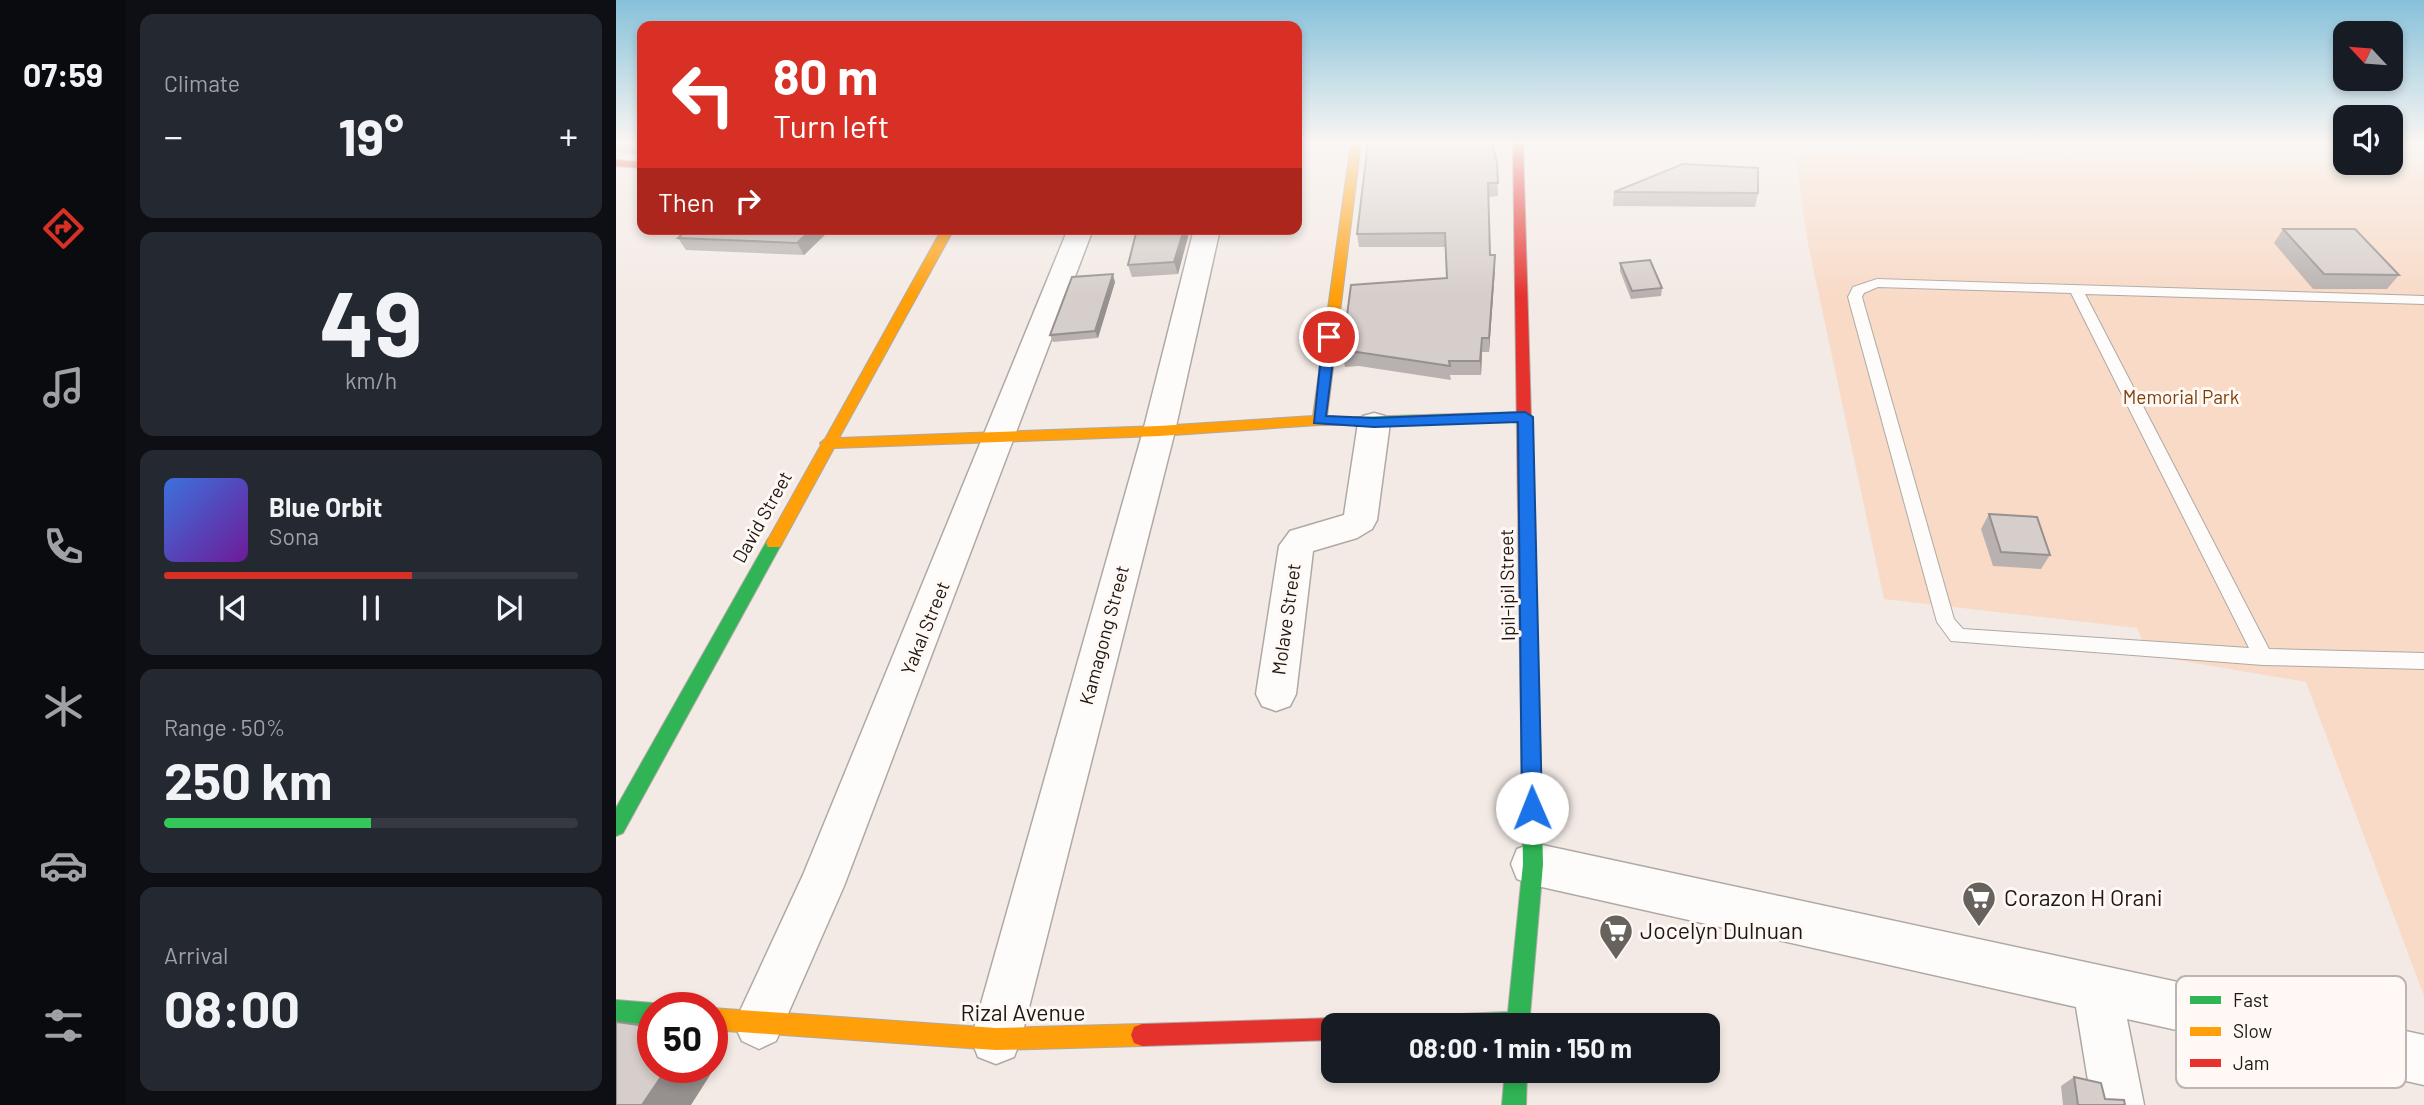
<!DOCTYPE html>
<html lang="en">
<head>
<meta charset="utf-8">
<style>
	:root { --surface:#171b24; --page:#242831; --text:#f1f3f6; --muted:#9ea1a6; --line:#363941; --accent:#d93025 }
	body { margin:0; font-family:Barlow,sans-serif; background:var(--page); color:var(--text); height:100vh; display:flex; flex-direction:column; font-size:26px; white-space:nowrap }
	* { box-sizing:border-box; margin:0 }
	p { font-size:23px; color:var(--muted) }
	.icon { flex:none; width:38px; height:38px; fill:none; stroke:currentColor; stroke-width:2; stroke-linecap:round; stroke-linejoin:round }
	.map { position:relative; flex:1; overflow:hidden }
	.details { display:flex; flex-direction:column; gap:14px; padding:14px; background:#0d0f14; width:490px }
	.details>* { flex:none }
	.top-card { position:absolute; left:21px; top:21px; width:665px; height:214px; border-radius:14px; box-shadow:0 4px 10px #0003; background:#d93025; color:#fff; overflow:hidden }
	.needle { width:46px; rotate:296deg }
	.buttons { position:absolute; left:1717px; top:21px; display:grid; gap:14px }
	.buttons a { display:grid; place-items:center; width:70px; height:70px; border-radius:14px; background:var(--surface); box-shadow:0 4px 10px #0003; font-size:35px }
	.speed { position:absolute; left:21px; top:992px; display:flex; gap:14px; font-size:35px; font-weight:700; text-align:center }
	.speed>* { display:grid; place-content:center; width:91px; height:91px; border-radius:50%; background:var(--surface); box-shadow:0 4px 10px #0003; line-height:1 }
	.speed .limit { border:10px solid #d22; background:#fff; color:#111 }
	.pin { position:absolute; display:grid; place-items:center; width:60px; height:60px; color:#fff; margin:-30px; border:4px solid #fff; border-radius:50%; box-shadow:0 2px 7px #0007 }
	.me { position:absolute; width:77px; margin:-38px; rotate:359deg; stroke-linejoin:round; filter:drop-shadow(0 0 5px #0008) }
	.turn { display:flex; align-items:center; gap:24px; height:147px; padding:0 21px; font-size:32px }
	.turn .icon { width:91px; height:91px; stroke-width:2.5 }
	.turn b { display:block; font-size:49px; line-height:60px }
	.then { display:flex; align-items:center; height:66px; padding:0 21px; background:#0003; gap:14px; font-size:26px }
	.big { font-size:52px; font-weight:700; line-height:1.1 }
	.details .widget { flex:1; display:flex; flex-direction:column; justify-content:center; gap:10px; min-width:0; padding:0 24px; border-radius:14px; background:var(--page) }
	.details .dial { align-items:center; gap:0 }
	.dial b { font-size:91px; line-height:1 }
	.song { display:flex; align-items:center; gap:21px }
	.cover { width:84px; height:84px; border-radius:10px; background:linear-gradient(135deg,hsl(220 70% 55%),hsl(280 70% 35%)) }
	.played { height:7px; border-radius:4px; background:linear-gradient(90deg,var(--accent) 60%,var(--line) 60%) }
	.keys { display:flex; justify-content:space-around; direction:ltr }
	.heat { display:flex; justify-content:space-between; align-items:center; font-size:38px; direction:ltr }
	.charge { height:10px; border-radius:5px; background:linear-gradient(90deg,#34c759 50%,var(--line) 0) }
	.trip { position:absolute; left:705px; top:1013px; width:399px; height:70px; border-radius:14px; background:var(--surface); box-shadow:0 4px 10px #0003; font-weight:700; line-height:70px; text-align:center }
	main { display:flex; flex:1; min-height:0 }
	.menu { display:flex; flex-direction:column; width:126px; justify-content:space-around; align-items:center; background:#090b0e; color:var(--muted) }
	.menu .icon { width:49px; height:49px }
	.menu .current { color:var(--accent) }
	.menu b { font-size:32px; color:var(--text) }
	.map>svg:first-child { display:block }
	.green { fill:#f8dac7 }
	.lines { fill:none; stroke-linecap:round; stroke-linejoin:round }
	.lane-casing { stroke:#afa9a4; stroke-width:2 }
	.street-casing { stroke:#afa9a4; stroke-width:3 }
	.fast-casing { stroke:#afa9a4; stroke-width:2 }
	.slow-casing { stroke:#afa9a4; stroke-width:2 }
	.jam-casing { stroke:#afa9a4; stroke-width:2 }
	.lane { fill:#fdfcfb; fill-rule:evenodd }
	.street { fill:#fdfcfb; fill-rule:evenodd }
	.fast { fill:#30b455; fill-rule:evenodd }
	.slow { fill:#ff9f0a; fill-rule:evenodd }
	.jam { fill:#e5322d; fill-rule:evenodd }
	.wall { fill:#b8b1af }
	.shaded-wall { fill:#96908e }
	.building { fill:#d6cecb; stroke:#96908e; stroke-width:2 }
	.route { fill:#1a73e8; stroke:#114b97; stroke-width:2 }
	.labels { text-anchor:middle; stroke-width:6; stroke-linejoin:round; paint-order:stroke }
	.park-label { font-size:19px; fill:#7c3e0a; stroke:#fff8f4 }
	.street-label { font-size:19px; fill:#1d1814; stroke:#fff8f4 }
	.near-poi-label { font-size:23px; fill:#1d1814; stroke:#fff8f4; text-anchor:start }
	.near-street-label { font-size:23px; fill:#1d1814; stroke:#fff8f4 }
	.key { fill:#fff8f4; stroke:#bbb5b1; stroke-width:2 }
	.key-label { font-size:19px; fill:#1d1814 }
</style>
</head>
<body>
<main>
<nav class="menu">
<b>07:59</b>
<svg class="icon current" aria-label="directions" viewBox="0 0 24 24"><path d="M12 3l9 9-9 9-9-9zM9 14v-3h6M13 9l2 2-2 2"/></svg>
<svg class="icon" aria-label="music" viewBox="0 0 24 24"><path d="M9 18V5l10-2v13"/><circle cx="6" cy="18" r="3"/><circle cx="16" cy="16" r="3"/></svg>
<svg class="icon" aria-label="phone" viewBox="0 0 24 24"><path d="M5 4h4l2 5-3 2q2 4 5 5l2-3 5 2v4C11 20 4 13 5 4z"/></svg>
<svg class="icon" aria-label="climate" viewBox="0 0 24 24"><path d="M12 3v18M4 7l16 10M4 17L20 7"/></svg>
<svg class="icon" aria-label="car" viewBox="0 0 24 24"><path d="M5 17H2v-5l4-1 3-4h7l3 4 3 1v5h-3M9 17h6M6 11h13"/><circle cx="7" cy="17" r="2"/><circle cx="17" cy="17" r="2"/></svg>
<svg class="icon" aria-label="filters" viewBox="0 0 24 24"><path d="M4 7h16M4 17h16"/><circle cx="9" cy="7" r="2"/><circle cx="15" cy="17" r="2"/></svg>
</nav>
<section class="details">
<div class="widget"><p>Climate</p>
<div class="heat"><a>−</a><b class="big">19°</b><a>+</a></div>
</div>
<div class="widget dial"><b>49</b><p>km/h</p></div>
<div class="widget">
<div class="song"><i class="cover"></i><div><b>Blue Orbit</b><p>Sona</p></div></div>
<div class="played"></div>
<div class="keys"><svg class="icon" aria-label="previous" viewBox="0 0 24 24"><path d="M18 5L8 12l10 7zM5 5v14"/></svg><svg class="icon" aria-label="pause" viewBox="0 0 24 24"><path d="M8 5v14M16 5v14"/></svg><svg class="icon" aria-label="next" viewBox="0 0 24 24"><path d="M6 5l10 7-10 7zM19 5v14"/></svg></div>
</div>
<div class="widget"><p>Range · 50%</p><b class="big">250 km</b><div class="charge"></div></div>
<div class="widget"><p>Arrival</p><b class="big">08:00</b></div>
</section>
<div class="map">
<svg width="1808" height="1105" viewBox="0 0 1808 1105">
	<rect width="100%" height="100%" fill="#f3eae5"/>
	<path class="green" d="M1179,155L1808,165V996L1690,682L1532,655L1521,628L1268,599L1192,244Z"/>
	<g class="lines">
		<g class="lane-casing">
			<path id="lane" d="M1261,279L1808,296V304L1469,294L1653,649L1808,653V669L1647,665L1335,641L1321,622L1232,297L1237,287ZM1262,287L1455,293L1633,648L1347,629L1338,619L1246,297L1248,293Z"/>
		</g>
		<g class="street-casing">
			<path id="street" d="M452,229H477L228,886L160,1041L143,1049L126,1041L118,1024L187,875Z
				M578,229H604L559,431L405,1039L398,1057L380,1064L362,1057L355,1039L527,431Z
				M758,413L769,416L774,423L761,520L756,529L741,538L697,551L680,694L674,706L660,711L646,706L640,694L663,546L674,531L728,515L742,423L747,416Z
				M917,843L1808,1035V1085L1511,1019L1528,1105H1476L1460,1007L917,885L901,879L895,864L901,849Z"/>
		</g>
		<g class="fast-casing">
			<path id="fast" d="M909,412L914,414L916,417L914,420L741,427L734,422L741,417Z
				M158,537L166,543L7,833L0,836V808L152,539Z
				M913,651L919,653L922,658L927,864L913,1026H811L814,1018L822,1015L892,1012L907,864L904,658L907,653Z
				M0,1000L37,1003L46,1008H37V1025L0,1022Z
				M889,1071H911L910,1105H886Z"/>
		</g>
		<g class="slow-casing">
			<path id="slow" d="M735,143H745L711,416L746,419L748,422L746,425H703L543,436L218,448L164,547H152L150,543L205,445L204,443L209,439L326,229H338L223,438L543,426L697,416Z
				M96,1008L380,1028L526,1024L534,1027L537,1035L534,1043L526,1046L380,1050L96,1030Z"/>
		</g>
		<g class="jam-casing">
			<path id="jam" d="M897,143H907L922,658L919,663L913,665L907,663L904,658Z
				M0,160L26,162V168L0,166Z
				M718,1018L726,1021L728,1026H718V1040L526,1046L518,1043L515,1035L518,1027L526,1024Z"/>
		</g>
		<use href="#lane" class="lane"/>
		<use href="#street" class="street"/>
		<use href="#fast" class="fast"/>
		<use href="#slow" class="slow"/>
		<use href="#jam" class="jam"/>
	</g>
	<path class="wall" d="M0,143H26V155L0,152Z
		M881,163L882,196L872,197L874,255L879,268L873,352H866L865,375H834L835,380L743,366L729,367L726,353L831,278L829,247H743L741,234Z
		M998,192L1142,193L1139,207L997,206Z
		M72,229H215L188,255L70,250L62,238Z
		M574,229L562,274L516,277L512,265Z
		M1667,229L1783,275L1771,289H1697L1658,243Z
		M1004,263L1046,288L1045,296L1015,299L1004,271Z
		M499,282L482,338L437,342L434,335Z
		M1373,514L1434,555L1425,569L1377,566L1365,529Z
		M1458,1077L1489,1099L1509,1105H1447L1445,1086Z"/>
	<path class="shaded-wall" d="M196,229H215L188,255L181,243Z
		M568,229H574L562,274L558,262Z
		M879,255V268L873,352V338Z
		M497,274L499,282L482,338L479,331Z
		M866,338V352L865,375L864,361Z
		M96,1044L110,1050L75,1105H26L51,1068H96Z"/>
	<path class="building" d="M752,143H876L881,163L882,183H872L874,255H879L873,338H866L864,361H833L834,366L741,352L726,353L735,285L831,278L829,233L741,234Z
		M1067,164L1142,168V193L998,192Z
		M72,229H196L181,243L62,238Z
		M521,229H568L558,262L512,265Z
		M1667,229H1739L1783,275L1708,274Z
		M1034,260L1046,288L1016,291L1004,263Z
		M497,274L479,331L434,335L456,277Z
		M1373,514L1421,517L1434,555L1385,552Z
		M1,1022L37,1027V1068H51L26,1105H0V1023Z
		M1458,1077L1485,1083L1489,1099L1508,1100L1509,1105H1462Z"/>
	<linearGradient id="sky" x2="0" y2="1"><stop stop-color="#86c1da"/><stop offset="0.48" stop-color="#faf6f3"/><stop offset="1" stop-color="#faf6f3" stop-opacity="0"/></linearGradient>
	<rect width="1808" height="297" fill="url(#sky)"/>
	<path class="route" d="M713,333L720,337L710,416L758,418L909,412L917,417L926,808L923,815L916,817L909,815L906,808L902,422L758,427L698,423L707,337Z"/>
	<defs>
		<g id="supermarket-pin" transform="scale(1.75)"><path d="M0 17L-7.5 6A9.5 9.5 0 1 1 7.5 6Z" fill="#68625d" stroke="#fff8f4"/><path d="M-6-5.5h2.5l.6 2H6L4.5 2H-2.5L-4.4-4H-6ZM-1.5 3.2a1.3 1.3 0 1 0 .1 0ZM3 3.2a1.3 1.3 0 1 0 .1 0Z" fill="#fff"/></g>
	</defs>
	<g fill-rule="evenodd">
		<use href="#supermarket-pin" x="1363" y="898"/>
		<use href="#supermarket-pin" x="1000" y="931"/>
	</g>
	<g class="labels">
		<g class="park-label">
			<text x="1565" y="404">Memorial Park</text>
		</g>
		<g class="street-label">
			<text transform="translate(146 517) rotate(-61)" y="7">David Street</text>
			<text transform="translate(891 585) rotate(-91)" y="7">Ipil-ipil Street</text>
			<text transform="translate(670 619) rotate(-82)" y="7">Molave Street</text>
			<text transform="translate(309 628) rotate(-68)" y="7">Yakal Street</text>
			<text transform="translate(488 635) rotate(-75)" y="7">Kamagong Street</text>
		</g>
		<g class="near-poi-label">
			<text x="1388" y="906">Corazon H Orani</text>
			<text x="1024" y="939">Jocelyn Dulnuan</text>
		</g>
		<g class="near-street-label">
			<text x="407" y="1021">Rizal Avenue</text>
		</g>
	</g>
	<rect x="1560" y="976" width="230" height="112" rx="10" class="key"/>
	<rect x="1574" y="996" width="31" height="8" fill="#30b455"/>
	<rect x="1574" y="1027" width="31" height="9" fill="#ff9f0a"/>
	<rect x="1574" y="1059" width="31" height="8" fill="#e5322d"/>
	<g class="key-label">
		<text x="1617" y="1007">Fast</text>
		<text x="1617" y="1038">Slow</text>
		<text x="1617" y="1070">Jam</text>
	</g>
</svg>
<div class="buttons">
<a><svg class="needle" viewBox="-14 -14 28 28"><path d="M0-13l5 13h-10z" fill="#e53935"/><path d="M0 13l5-13h-10z" fill="#9ea1a6"/></svg></a>
<a><svg class="icon" aria-label="sound" viewBox="0 0 24 24"><path d="M4 9h4l5-4v14l-5-4H4zM17 9q2 3 0 6"/></svg></a>
</div>
<div class="speed"><div class="limit">50</div></div>
<div class="pin" style="left:713px;top:337px;background:#d93025"><svg class="icon" aria-label="arrive" viewBox="0 0 24 24"><path d="M6 21V4h12l-3 4 3 4H6"/></svg></div>
<svg class="me" style="left:916px;top:808px" viewBox="-20 -20 40 40"><circle r="19" fill="#fff"/><path d="M0-13L10 11 0 6-10 11z" fill="#1a73e8"/></svg>
<div class="trip">08:00 · 1 min · 150 m</div>
<div class="top-card">
<div class="turn"><svg class="icon" aria-label="left" viewBox="0 0 24 24"><path d="M17 20v-9H6M10 6l-5 5 5 5"/></svg><div><b>80 m</b>Turn left</div></div>
<div class="then">Then<svg class="icon" aria-label="right" viewBox="0 0 24 24"><path d="M7 20v-9h11M14 6l5 5-5 5"/></svg></div>
</div>
</div>
</main>
</body>
</html>
